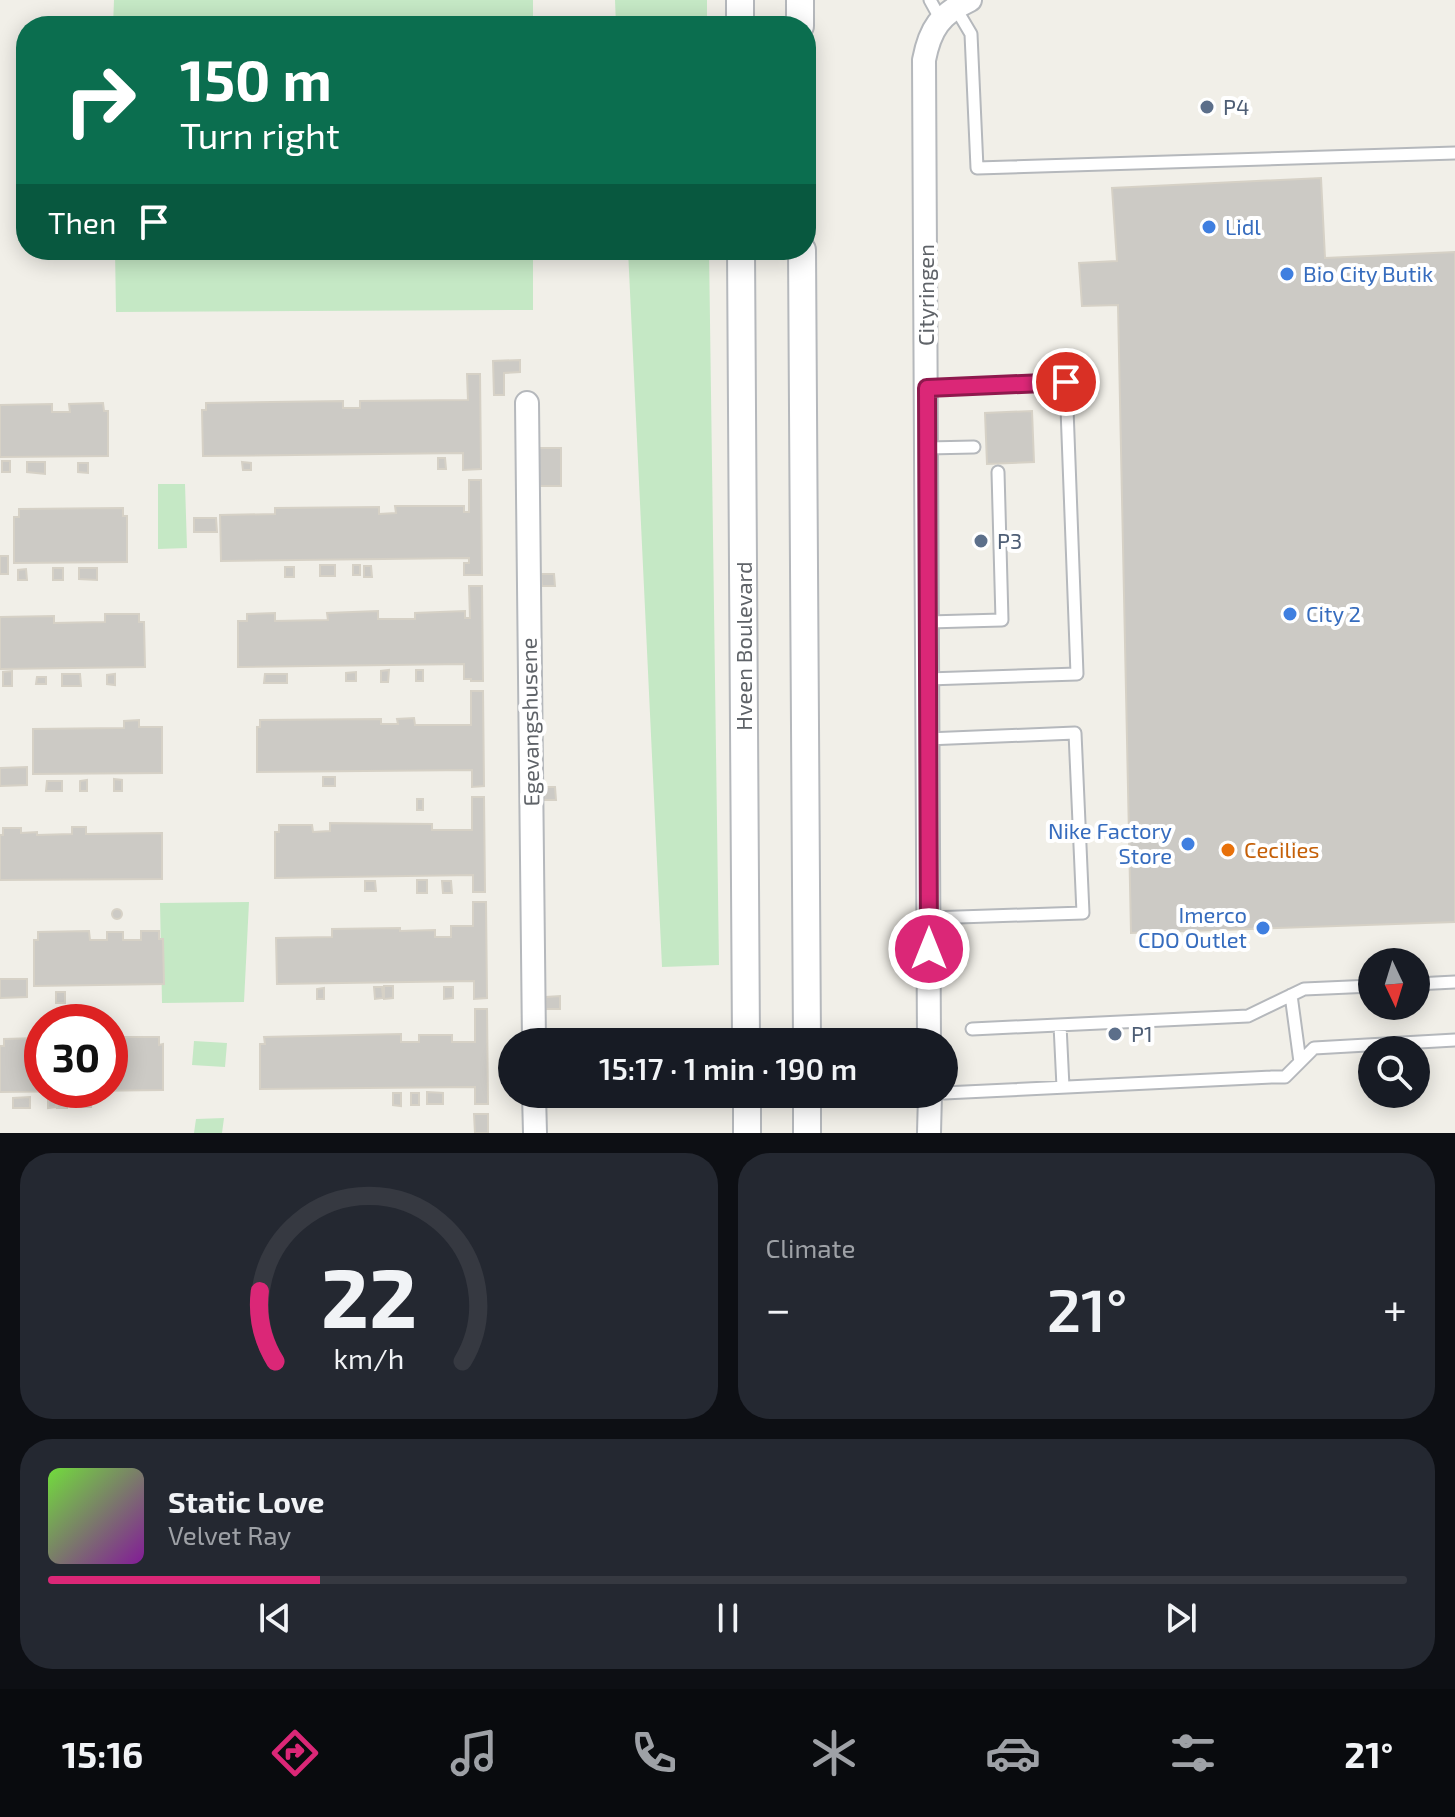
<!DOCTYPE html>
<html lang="en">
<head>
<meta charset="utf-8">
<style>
	:root { --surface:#171b24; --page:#242831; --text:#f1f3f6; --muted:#9ea1a6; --line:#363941; --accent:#db2777 }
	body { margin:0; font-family:"Exo 2",sans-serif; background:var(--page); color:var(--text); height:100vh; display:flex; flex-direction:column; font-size:30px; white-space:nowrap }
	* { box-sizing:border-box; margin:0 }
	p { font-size:26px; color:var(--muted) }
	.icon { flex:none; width:44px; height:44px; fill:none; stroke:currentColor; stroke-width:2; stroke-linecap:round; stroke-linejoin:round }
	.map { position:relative; height:1133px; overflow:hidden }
	.sheet { display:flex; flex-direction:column; gap:20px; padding:20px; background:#0d0f14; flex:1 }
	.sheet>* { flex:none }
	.top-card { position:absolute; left:16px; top:16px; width:800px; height:244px; border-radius:32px; box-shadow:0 4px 20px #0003; background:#0b6e4f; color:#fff; overflow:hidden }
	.needle { width:52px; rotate:176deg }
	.buttons { position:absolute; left:1358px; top:948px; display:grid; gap:16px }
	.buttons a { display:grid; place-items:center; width:72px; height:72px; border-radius:50%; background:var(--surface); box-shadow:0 4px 20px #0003; font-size:40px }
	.speed { position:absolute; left:24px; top:1004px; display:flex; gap:16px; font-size:40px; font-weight:700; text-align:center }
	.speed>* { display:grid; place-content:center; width:104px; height:104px; border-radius:50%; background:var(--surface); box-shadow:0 4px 20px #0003; line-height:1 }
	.speed .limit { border:12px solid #d22; background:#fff; color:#111 }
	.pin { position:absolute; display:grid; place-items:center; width:68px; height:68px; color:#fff; margin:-34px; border:4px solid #fff; border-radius:50%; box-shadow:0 2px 8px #0007 }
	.me { position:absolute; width:88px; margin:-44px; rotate:0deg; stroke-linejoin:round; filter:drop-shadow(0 0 6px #0008) }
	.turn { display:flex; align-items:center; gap:28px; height:168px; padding:0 32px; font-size:36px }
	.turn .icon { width:104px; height:104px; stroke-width:2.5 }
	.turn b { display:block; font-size:56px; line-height:68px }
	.then { display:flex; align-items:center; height:76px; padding:0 32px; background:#0003; gap:16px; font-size:30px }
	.big { font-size:60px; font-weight:600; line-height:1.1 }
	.sheet .widget { flex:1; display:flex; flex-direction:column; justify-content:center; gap:12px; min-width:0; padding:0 28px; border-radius:32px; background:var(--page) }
	.sheet .dial { align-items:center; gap:0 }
	.dial svg { height:208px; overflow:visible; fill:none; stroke:var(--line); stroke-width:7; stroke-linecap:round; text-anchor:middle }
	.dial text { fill:var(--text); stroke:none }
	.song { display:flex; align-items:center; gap:24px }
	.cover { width:96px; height:96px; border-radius:12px; background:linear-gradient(135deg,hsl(100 70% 55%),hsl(290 70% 35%)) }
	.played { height:8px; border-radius:4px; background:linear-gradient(90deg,var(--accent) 20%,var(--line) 20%) }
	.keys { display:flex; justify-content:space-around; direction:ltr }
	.heat { display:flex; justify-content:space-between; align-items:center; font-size:44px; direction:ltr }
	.sheet .tiles { flex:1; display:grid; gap:20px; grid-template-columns:1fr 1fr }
	.widget:last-child { grid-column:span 2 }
	.trip { position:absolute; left:498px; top:1028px; width:460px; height:80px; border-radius:40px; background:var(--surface); box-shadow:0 4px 20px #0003; font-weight:600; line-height:80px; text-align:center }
	.tab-bar { display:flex; height:128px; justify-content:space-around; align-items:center; background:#090b0e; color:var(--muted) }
	.tab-bar .icon { width:56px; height:56px }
	.tab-bar .current { color:var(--accent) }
	.tab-bar b { font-size:36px; color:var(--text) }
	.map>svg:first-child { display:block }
	.green { fill:#c5e8c5 }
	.building { fill:#cccac5; stroke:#d6d1c6; stroke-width:2 }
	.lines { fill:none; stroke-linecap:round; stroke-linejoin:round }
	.service-casing { stroke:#b5b8bc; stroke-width:15 }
	.minor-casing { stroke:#b5b8bc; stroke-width:26 }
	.tertiary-casing { stroke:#b5b8bc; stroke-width:30 }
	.service { stroke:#fff; stroke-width:11 }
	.minor { stroke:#fff; stroke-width:22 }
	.tertiary { stroke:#fff; stroke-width:26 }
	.route-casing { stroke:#8e194d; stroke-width:20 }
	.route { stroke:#db2777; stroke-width:14 }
	.service-dot { fill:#5c6f8a; stroke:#fff; stroke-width:3 }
	.shop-dot { fill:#3f7fe0; stroke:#fff; stroke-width:3 }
	.food-dot { fill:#e8710a; stroke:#fff; stroke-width:3 }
	.labels { text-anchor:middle; stroke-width:8; stroke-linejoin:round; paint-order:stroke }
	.service-label { font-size:22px; fill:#4e5e75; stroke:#fff; text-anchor:start }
	.shop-label { font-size:22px; fill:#366cbe; stroke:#fff; text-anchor:start }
	.street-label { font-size:22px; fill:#5f6368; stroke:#fff }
	.food-label { font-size:22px; fill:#c56008; stroke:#fff; text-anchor:start }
</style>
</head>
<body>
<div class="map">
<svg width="1455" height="1133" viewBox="0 0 1455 1133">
	<rect width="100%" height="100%" fill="#f1efe8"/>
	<path class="green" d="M114,0H533V26H113Z
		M615,0H707V26H616Z
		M115,250H533V310L116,312Z
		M628,250H709L719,965L662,967Z
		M158,484H185L187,548L158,549Z
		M249,902L244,1002L162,1003L160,903Z
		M194,1041L227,1043L225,1067L192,1065Z
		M224,1118L222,1133H194L196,1119Z"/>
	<path class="building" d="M1321,178L1325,258L1455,252V922L1131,933L1118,305L1082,306L1079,263L1117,261L1112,188Z
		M520,360V372L504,373V395H494L493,361Z
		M467,374H480L481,469L463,470V453L203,456L202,410H206V403L343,401V408H360V401L468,400Z
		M103,403L104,411H108V456L0,457V405L52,404V412H70L69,404Z
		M1032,411L1034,462L987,464L985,413Z
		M539,448H561V486H539Z
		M438,458H445L446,469H438Z
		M2,461H10V472H2Z
		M27,462H45V474L27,472Z
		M242,462L251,463V470H243Z
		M78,463H88V473L78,472Z
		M469,480H481L482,575H464V563H469V558L221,561L220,515L275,514V508L379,507V514L396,513L395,506H464V512H469Z
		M123,508V516H127V562L14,563V517H19V509Z
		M194,518H216L217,532H194Z
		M0,556H8V574H0Z
		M320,565H335V576H320Z
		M353,565H360V575H353Z
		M364,566H371L372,577H364Z
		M285,567H294V577H285Z
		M53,568H63V580H53Z
		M79,568H97V580L79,579Z
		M26,569L27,580H18V570Z
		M541,574H554L555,586H542Z
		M469,586H482L483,681H471V679H464V664L238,667V621H247V614L275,613V621L328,620L327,613L378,611V619H415V613L465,611V618H470Z
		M105,614H139V622H144L145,667L0,669V617L54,616V623L105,622Z
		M389,670L388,682H381V671Z
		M416,670H423V681H416Z
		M12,671V686H3V672Z
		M356,672V681H346V673Z
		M62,674H80L81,686H62Z
		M115,674V685L107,684V675Z
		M265,674H287V683H264Z
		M37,677H46V684H36Z
		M471,691H483L484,786L472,787V770L257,772V727H260V720L381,719V724H398L397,719L414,718L415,725H471Z
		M139,720V727H162V773L33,774V729L124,728V721Z
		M27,767V785L0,786V768Z
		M323,777H335V786H323Z
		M114,779L122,780V791H114Z
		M87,780V791H80V781Z
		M47,781H62V791H46Z
		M543,787H555L556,800H543Z
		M472,797H484L485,892H473V875L275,878V832H279V825H312L313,832L330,831V823L432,824V830H472Z
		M417,799H423V810H417Z
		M72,827H86V834L162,833V879L0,880V835H3V828H21V833L37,832V835L72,834Z
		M417,880H427V893H417Z
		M365,881H375L376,891H365Z
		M442,881H451L452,893H443Z
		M473,902H486L487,998L474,999V981L277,984L276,938L332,937V929L400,928V931L435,930V937H451V926H473Z
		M112 914a5 5 0 1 1 10 0a5 5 0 1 1-10 0Z
		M89,931L90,940H107V932H123V940H141V931H159V939H163L164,984L34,986V940H38V932Z
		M0,979H27V997L0,998Z
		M384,986H393V998L384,999Z
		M374,987H382L383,998L375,999Z
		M444,987H453V998L444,999Z
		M324,988V999H317V989Z
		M56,992H65V1003H56Z
		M560,996V1009H546V997Z
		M475,1009H487L488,1104H475V1087L260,1089V1044H265L264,1037L401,1034V1042H419V1035H452V1042H475Z
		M110,1037H159V1045L163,1044V1090L0,1092V1046H4V1039L39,1038V1046H42V1090H110Z
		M427,1092L443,1093V1104H427Z
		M393,1093H401V1106L393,1105Z
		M411,1093H419V1105H411Z
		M30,1097V1108H13V1098Z
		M90,1098L91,1107H79V1099Z
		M48,1099H57L56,1107L48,1108Z
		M57,1100H67V1108H57Z
		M474,1114H488V1133H475Z"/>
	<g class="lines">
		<g class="service-casing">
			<path id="service" d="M930,0L941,20
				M955,7L971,34L977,168L1455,153
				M927,388L1066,382L1077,674L928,679
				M927,448L974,447
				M928,622L1002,620L998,472
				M927,739L1075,733L1083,913L929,918
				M1416,984L1455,982
				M1291,995L1300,1062
				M1060,1025L1063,1087
				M972,1029L1248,1016L1304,989L1372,986
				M1271,1077H1285L1314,1048L1455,1040
				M944,1093L1272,1077"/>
		</g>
		<g class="minor-casing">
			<path id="minor" d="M527,403L534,1042
				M929,1042L924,60C930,29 940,14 970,0
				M534,1094L535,1133
				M929,1133L930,1094"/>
		</g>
		<g class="tertiary-casing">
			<path id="tertiary" d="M740,0V26
				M800,0V26
				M741,250L746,1042
				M802,250L807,1042
				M747,1094V1133
				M807,1094V1133"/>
		</g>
		<use href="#service" class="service"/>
		<use href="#minor" class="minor"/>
		<use href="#tertiary" class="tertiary"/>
	</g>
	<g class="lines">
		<g class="route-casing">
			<path id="route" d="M929,949L927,388L1066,382"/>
		</g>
		<use href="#route" class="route"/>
	</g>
	<g class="service-dot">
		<circle cx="1207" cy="107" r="8"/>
		<circle cx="981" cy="541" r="8"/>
		<circle cx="1115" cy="1034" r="8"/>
	</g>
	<g class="shop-dot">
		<circle cx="1209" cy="227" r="8"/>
		<circle cx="1287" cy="274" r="8"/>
		<circle cx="1290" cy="614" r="8"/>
		<circle cx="1188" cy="844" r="8"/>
		<circle cx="1263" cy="928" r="8"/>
	</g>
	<circle class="food-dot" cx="1228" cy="850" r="8"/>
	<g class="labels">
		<g class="service-label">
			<text x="1223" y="115">P4</text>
			<text x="997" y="549">P3</text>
			<text x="1131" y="1042">P1</text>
		</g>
		<g class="shop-label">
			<text x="1225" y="235">Lidl</text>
			<text x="1303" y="282">Bio City Butik</text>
			<text x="1306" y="622">City 2</text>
			<text x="1172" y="839" text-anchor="end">Nike Factory<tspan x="1172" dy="25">Store</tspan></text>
			<text x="1247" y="923" text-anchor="end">Imerco<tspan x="1247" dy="25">CDO Outlet</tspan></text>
		</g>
		<g class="street-label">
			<text transform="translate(926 295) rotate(-90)" y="8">Cityringen</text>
			<text transform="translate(744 646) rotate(-90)" y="8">Hveen Boulevard</text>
			<text transform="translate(530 722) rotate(-91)" y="8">Egevangshusene</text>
		</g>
		<g class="food-label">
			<text x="1244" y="858">Cecilies</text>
		</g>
	</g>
</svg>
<div class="buttons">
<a><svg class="needle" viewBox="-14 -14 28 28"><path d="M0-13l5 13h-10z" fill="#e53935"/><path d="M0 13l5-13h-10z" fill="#9ea1a6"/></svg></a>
<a><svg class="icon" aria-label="search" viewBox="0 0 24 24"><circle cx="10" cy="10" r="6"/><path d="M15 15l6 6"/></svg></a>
</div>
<div class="speed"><div class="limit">30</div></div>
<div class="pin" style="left:1066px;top:382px;background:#d93025"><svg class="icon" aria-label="arrive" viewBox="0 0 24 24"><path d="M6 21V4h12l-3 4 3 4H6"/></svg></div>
<svg class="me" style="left:929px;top:949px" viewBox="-20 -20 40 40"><circle r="17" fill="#db2777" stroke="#fff" stroke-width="3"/><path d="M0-11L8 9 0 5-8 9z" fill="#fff"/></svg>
<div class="trip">15:17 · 1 min · 190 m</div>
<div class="top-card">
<div class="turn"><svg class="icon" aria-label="right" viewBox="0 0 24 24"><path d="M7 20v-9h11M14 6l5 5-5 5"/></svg><div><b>150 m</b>Turn right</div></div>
<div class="then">Then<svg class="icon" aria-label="arrive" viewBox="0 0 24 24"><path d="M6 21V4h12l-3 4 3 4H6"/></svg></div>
</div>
</div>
<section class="sheet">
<div class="tiles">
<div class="widget dial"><svg viewBox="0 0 100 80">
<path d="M14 69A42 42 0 1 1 86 69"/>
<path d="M14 69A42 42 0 0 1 8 42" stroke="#db2777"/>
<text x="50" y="56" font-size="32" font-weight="700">22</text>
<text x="50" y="72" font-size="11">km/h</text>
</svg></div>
<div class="widget"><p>Climate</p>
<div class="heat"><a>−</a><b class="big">21°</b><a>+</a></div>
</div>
<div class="widget">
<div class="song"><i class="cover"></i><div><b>Static Love</b><p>Velvet Ray</p></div></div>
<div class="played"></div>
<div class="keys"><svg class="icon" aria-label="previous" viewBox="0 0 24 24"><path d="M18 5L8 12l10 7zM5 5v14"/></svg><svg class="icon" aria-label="pause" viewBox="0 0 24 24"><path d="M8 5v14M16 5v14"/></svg><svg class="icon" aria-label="next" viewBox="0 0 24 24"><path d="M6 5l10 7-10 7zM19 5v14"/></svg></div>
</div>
</div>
</section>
<nav class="tab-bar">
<b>15:16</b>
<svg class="icon current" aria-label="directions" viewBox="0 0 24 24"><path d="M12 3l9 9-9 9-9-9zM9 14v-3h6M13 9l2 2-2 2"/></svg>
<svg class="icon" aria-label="music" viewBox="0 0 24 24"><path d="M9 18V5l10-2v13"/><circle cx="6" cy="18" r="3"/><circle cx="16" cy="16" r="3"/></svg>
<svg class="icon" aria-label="phone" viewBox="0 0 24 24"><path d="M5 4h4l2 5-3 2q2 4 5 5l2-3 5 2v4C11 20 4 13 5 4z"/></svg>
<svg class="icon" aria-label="climate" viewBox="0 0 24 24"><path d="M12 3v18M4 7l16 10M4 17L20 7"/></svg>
<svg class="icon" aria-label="car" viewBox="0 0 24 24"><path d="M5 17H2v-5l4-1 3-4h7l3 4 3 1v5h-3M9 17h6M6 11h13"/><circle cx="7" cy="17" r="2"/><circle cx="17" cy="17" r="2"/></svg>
<svg class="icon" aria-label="filters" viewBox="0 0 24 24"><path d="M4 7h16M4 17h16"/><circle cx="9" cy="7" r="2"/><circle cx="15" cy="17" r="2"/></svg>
<b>21°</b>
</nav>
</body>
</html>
